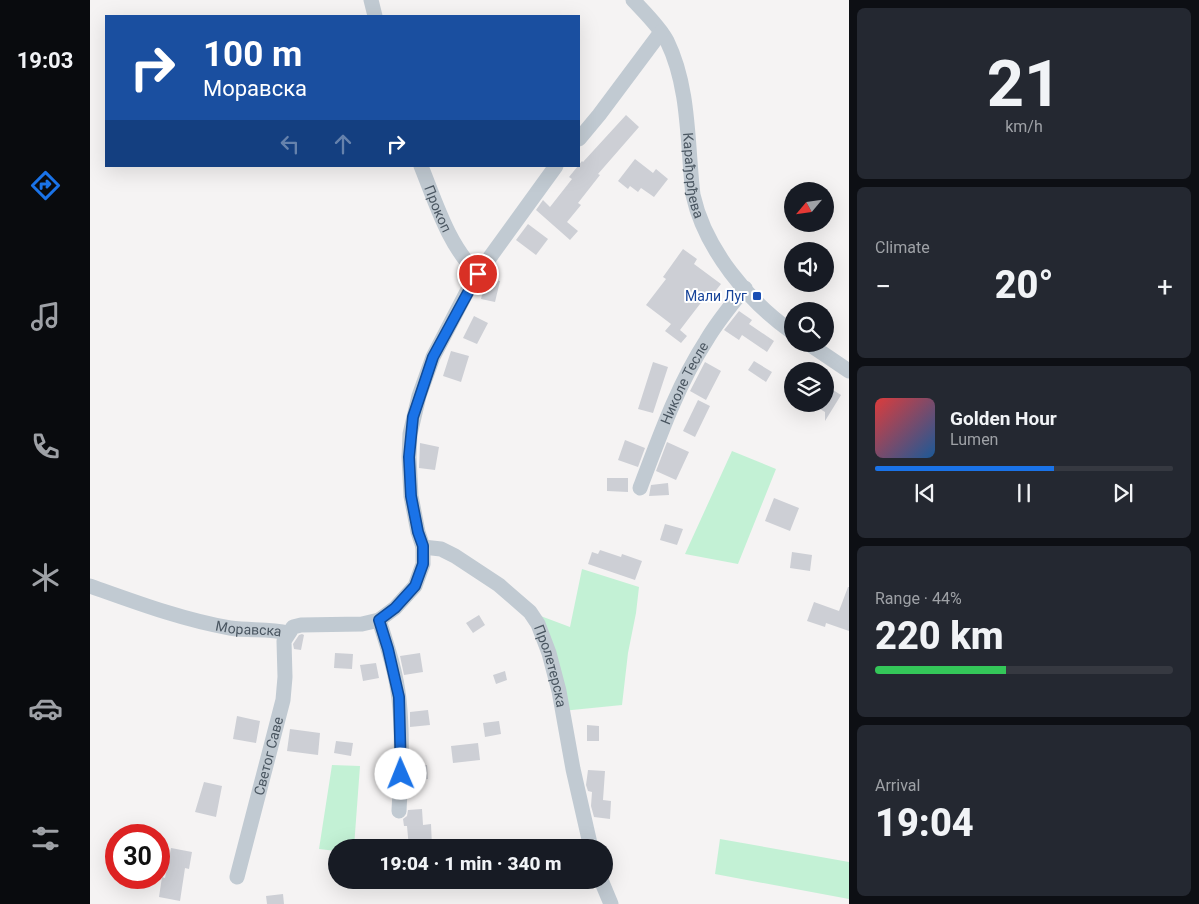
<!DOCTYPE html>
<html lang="en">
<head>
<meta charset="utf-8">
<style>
	:root { --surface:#171b24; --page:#242831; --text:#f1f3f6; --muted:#9ea1a6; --line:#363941; --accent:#1a73e8 }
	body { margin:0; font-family:Roboto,sans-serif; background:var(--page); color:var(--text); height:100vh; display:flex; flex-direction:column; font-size:19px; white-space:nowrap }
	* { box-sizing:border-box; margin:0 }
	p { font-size:16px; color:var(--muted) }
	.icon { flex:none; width:28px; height:28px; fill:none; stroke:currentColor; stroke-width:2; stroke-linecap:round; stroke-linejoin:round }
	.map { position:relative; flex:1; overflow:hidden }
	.panel { display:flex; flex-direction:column; gap:8px; padding:8px; background:#0d0f14; width:350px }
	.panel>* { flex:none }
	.banner { position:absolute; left:15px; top:15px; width:475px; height:152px; border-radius:0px; box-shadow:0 5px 20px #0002; background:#1a4fa0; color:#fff; overflow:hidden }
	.needle { width:32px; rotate:241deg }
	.fabs { position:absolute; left:694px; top:182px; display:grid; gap:10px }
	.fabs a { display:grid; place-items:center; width:50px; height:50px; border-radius:50%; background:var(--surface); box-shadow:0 5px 20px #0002; font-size:25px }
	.speed { position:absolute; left:15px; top:824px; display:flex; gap:10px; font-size:25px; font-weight:700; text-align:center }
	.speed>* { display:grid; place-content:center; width:65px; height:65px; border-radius:50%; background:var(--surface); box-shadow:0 5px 20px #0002; line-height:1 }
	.speed .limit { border:8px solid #d22; background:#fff; color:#111 }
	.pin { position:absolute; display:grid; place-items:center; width:42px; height:42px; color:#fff; margin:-21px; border:2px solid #fff; border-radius:50%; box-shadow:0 1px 5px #0007 }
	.me { position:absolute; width:55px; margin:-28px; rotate:359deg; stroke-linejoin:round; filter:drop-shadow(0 0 4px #0008) }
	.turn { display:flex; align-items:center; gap:18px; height:105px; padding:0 15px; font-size:22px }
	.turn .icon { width:65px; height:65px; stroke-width:2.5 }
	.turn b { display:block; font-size:35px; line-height:42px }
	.lanes { display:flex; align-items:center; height:48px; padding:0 15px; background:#0003; justify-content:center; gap:25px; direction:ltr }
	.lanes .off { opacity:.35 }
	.big { font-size:38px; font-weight:800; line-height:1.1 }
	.panel .tile { flex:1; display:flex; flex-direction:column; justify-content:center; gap:8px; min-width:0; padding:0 18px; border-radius:8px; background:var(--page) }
	.panel .dial { align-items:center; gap:0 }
	.dial b { font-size:65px; line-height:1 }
	.song { display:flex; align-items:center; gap:15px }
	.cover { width:60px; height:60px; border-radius:8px; background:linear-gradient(135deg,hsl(0 70% 55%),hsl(210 70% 35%)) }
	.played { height:5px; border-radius:2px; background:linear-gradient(90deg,var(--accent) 60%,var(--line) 60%) }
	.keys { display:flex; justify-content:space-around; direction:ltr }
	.heat { display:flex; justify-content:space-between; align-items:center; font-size:28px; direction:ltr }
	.charge { height:8px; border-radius:4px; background:linear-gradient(90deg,#34c759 44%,var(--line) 0) }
	.trip { position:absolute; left:238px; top:839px; width:285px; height:50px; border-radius:25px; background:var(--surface); box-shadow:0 5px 20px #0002; font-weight:800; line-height:50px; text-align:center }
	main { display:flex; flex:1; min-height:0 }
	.menu { display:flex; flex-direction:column; width:90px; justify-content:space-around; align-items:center; background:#090b0e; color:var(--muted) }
	.menu .icon { width:35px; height:35px }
	.menu .selected { color:var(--accent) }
	.menu b { font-size:22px; color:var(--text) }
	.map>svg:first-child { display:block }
	.green { fill:#c3f1d5 }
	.building { fill:#cdcfd5 }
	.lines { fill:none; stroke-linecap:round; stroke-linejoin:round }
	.minor { stroke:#c1cad2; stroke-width:15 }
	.route-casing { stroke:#114b97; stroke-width:12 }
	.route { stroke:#1a73e8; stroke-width:9 }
	.transit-dot { fill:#1a4fb4; stroke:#fff; stroke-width:2 }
	.labels { text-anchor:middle; stroke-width:4; stroke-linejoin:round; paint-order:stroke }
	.street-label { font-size:14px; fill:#4a5661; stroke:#fff }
	.transit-label { font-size:14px; fill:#164399; stroke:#fff; text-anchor:end }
</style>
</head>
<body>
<main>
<nav class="menu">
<b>19:03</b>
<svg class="icon selected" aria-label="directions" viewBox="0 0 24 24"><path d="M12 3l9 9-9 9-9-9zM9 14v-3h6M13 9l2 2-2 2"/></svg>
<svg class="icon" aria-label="music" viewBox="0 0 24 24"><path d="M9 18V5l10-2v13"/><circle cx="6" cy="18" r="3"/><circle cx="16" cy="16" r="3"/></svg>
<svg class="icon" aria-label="phone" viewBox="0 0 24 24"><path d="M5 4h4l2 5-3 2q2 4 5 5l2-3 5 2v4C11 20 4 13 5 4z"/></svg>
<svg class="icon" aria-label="climate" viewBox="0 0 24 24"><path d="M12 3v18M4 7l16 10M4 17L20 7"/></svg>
<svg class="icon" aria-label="car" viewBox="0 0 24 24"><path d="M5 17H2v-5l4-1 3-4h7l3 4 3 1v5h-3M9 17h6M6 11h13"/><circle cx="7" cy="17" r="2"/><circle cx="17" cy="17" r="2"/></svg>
<svg class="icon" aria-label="filters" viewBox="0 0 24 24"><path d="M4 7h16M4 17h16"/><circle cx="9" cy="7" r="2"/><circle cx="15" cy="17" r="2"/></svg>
</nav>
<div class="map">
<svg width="759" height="904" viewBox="0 0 759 904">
	<rect width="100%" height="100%" fill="#f5f3f3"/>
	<path class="green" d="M642,451L686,469L648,564L595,554Z
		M492,569L549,587L546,613L538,653L532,705L472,711L440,612L480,627Z
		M242,765L270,766L264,847L246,848V851L229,849Z
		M630,839L759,862V899L625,874Z"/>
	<path class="building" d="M536,115L549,127L508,174L510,175L488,203L491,205L477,222L488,231L480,240L446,210L453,200L460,207L482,179L479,177L492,161L493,162Z
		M545,159L563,173L566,169L578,179L564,197L551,188L548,192L540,186L538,189L528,181Z
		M438,224L458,239L446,255L426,240Z
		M593,249L607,259L604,264L631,284L616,303L613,300L590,330L597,336L591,343L575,331L581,324L556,305L576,279L573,277Z
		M396,278L410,281L405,302L391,299Z
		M649,311L662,320L659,324L684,341L677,352L652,335L649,340L634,330Z
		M384,316L398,323L387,344L373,338Z
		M361,351L379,356L371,382L353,376Z
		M664,361L682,372L676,382L658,370Z
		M563,362L578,367L563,413L548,409Z
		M615,362L631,371L616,400L600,391Z
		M735,385L751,395L735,421V412L722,404H735Z
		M608,400L620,406L605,437L593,431Z
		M535,440L555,448L548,467L528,460Z
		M577,442L599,452L586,480L566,471Z
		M330,443L349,447L345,470L329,468Z
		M517,478H538V492L517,491Z
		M578,483L579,495L559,496L561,485Z
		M684,498L709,508L700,531L675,521Z
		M575,524L593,529L587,545L570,540Z
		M510,550L531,557L532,554L552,561L545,580L498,564L502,552L508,554Z
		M702,552L722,555L720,571L700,568Z
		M758,587H759V631L736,623L735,627L717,621L724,602L749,611Z
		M389,615L395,625L383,633L376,623Z
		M212,634L214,635L211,650L204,649L203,644L209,635Z
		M245,653L263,654L262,669L244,668Z
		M330,653L333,672L314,675L310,656Z
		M286,663L289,678L273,681L270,665Z
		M415,671L417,680L406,684L403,675Z
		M338,710L340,725L320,727V712Z
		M147,716L170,721L166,743L143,739Z
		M409,721L411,734L395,737L393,723Z
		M497,725L509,726V741H497Z
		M200,729L230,733L228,755L197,751Z
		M246,741L263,743L261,756L244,753Z
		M388,743L390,760L363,763L361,746Z
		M337,765L338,779L320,780V766Z
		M498,770L515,771L513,800L521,801L520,819L504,817L501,806L502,792L498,791L496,785Z
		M114,782L132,786L126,817L105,812Z
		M332,809L333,825L341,824L342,847L319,848L317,826H314L313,819L317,816L318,810Z
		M81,848L102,852L99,869L95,868L90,901L69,897L72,877L75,878Z
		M193,894L194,904H177L176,896Z"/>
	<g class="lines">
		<g class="minor">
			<path d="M281,0L285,16"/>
			<path id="s1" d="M543,0C555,13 569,26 577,41C600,88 597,144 603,195C615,249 658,301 702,332"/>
			<path d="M489,139L509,115L571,32"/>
			<path id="s2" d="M331,166C346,203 358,245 388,274"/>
			<path d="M719,344L759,371"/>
			<path id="s3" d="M550,488C569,438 587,386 616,341C627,322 641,305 655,288"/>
			<path id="s4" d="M333,547L351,549L365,556L409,585L440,612L448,624L459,653L469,691L483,769L501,848"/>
			<path id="s5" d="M0,586C45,602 93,620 140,628C160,631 179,628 198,633"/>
			<path d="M289,620C297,645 306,672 309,699C313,736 311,774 309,811"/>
			<path id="s6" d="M147,877L193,700L195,677L194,641L203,627L211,625L272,624L289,620L305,608L325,586L333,564V547L328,532L321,496L319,457L320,434L329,396L343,357L382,282L466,166"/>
			<path d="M511,880L521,904"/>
		</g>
	</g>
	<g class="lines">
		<g class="route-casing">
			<path id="route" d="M311,774L309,697L298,649L289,620L305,608L325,586L333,564V546L328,532L321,496L319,457L323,417L343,357L388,274"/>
		</g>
		<use href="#route" class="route"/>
	</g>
	<rect class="transit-dot" x="662" y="291" width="10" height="10" rx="2.5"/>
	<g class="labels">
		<g class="street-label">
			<text dy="5" stroke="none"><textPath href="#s1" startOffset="191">Карађорђева</textPath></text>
			<text dy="5" stroke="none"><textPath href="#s2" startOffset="46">Прокоп</textPath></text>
			<text dy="5" stroke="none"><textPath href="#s3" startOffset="114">Николе Тесле</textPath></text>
			<text dy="5" stroke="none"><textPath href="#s5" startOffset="165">Моравска</textPath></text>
			<text dy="5" stroke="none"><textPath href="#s4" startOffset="186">Пролетерска</textPath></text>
			<text dy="5" stroke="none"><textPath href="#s6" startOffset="125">Светог Саве</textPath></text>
		</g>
		<g class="transit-label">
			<text x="657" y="301">Мали Луг</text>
		</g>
	</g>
</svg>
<div class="fabs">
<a><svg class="needle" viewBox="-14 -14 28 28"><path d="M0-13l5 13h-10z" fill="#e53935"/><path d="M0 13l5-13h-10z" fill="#9ea1a6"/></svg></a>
<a><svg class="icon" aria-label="sound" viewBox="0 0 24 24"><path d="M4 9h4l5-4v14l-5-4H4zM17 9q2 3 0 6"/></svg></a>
<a><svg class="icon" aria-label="search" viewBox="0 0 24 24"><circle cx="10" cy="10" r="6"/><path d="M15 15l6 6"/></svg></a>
<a><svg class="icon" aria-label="layers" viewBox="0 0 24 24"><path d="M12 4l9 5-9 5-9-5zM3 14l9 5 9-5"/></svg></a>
</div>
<div class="speed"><div class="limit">30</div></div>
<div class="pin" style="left:388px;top:274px;background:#d93025"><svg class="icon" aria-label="arrive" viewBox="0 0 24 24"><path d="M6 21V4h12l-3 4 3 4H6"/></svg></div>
<svg class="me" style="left:311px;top:774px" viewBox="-20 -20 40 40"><circle r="19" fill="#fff"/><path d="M0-13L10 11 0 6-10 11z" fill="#1a73e8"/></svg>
<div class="trip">19:04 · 1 min · 340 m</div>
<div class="banner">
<div class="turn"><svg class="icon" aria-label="right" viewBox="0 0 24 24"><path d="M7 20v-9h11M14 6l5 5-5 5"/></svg><div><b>100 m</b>Моравска</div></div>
<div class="lanes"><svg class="icon off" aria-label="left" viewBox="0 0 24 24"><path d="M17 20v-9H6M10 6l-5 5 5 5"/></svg><svg class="icon off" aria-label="ahead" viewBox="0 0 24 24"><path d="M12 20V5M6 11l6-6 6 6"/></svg><svg class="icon" aria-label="right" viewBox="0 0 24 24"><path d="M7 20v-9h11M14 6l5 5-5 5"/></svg></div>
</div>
</div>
<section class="panel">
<div class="tile dial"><b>21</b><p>km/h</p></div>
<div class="tile"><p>Climate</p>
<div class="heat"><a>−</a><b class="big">20°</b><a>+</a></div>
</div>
<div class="tile">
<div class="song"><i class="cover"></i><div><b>Golden Hour</b><p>Lumen</p></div></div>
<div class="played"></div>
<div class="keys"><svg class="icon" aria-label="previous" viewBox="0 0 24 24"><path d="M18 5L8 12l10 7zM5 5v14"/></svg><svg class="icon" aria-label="pause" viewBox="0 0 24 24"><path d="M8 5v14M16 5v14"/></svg><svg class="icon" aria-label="next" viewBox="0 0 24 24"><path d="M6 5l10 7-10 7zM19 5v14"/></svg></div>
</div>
<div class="tile"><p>Range · 44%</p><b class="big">220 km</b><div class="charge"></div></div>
<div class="tile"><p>Arrival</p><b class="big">19:04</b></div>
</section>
</main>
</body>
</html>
